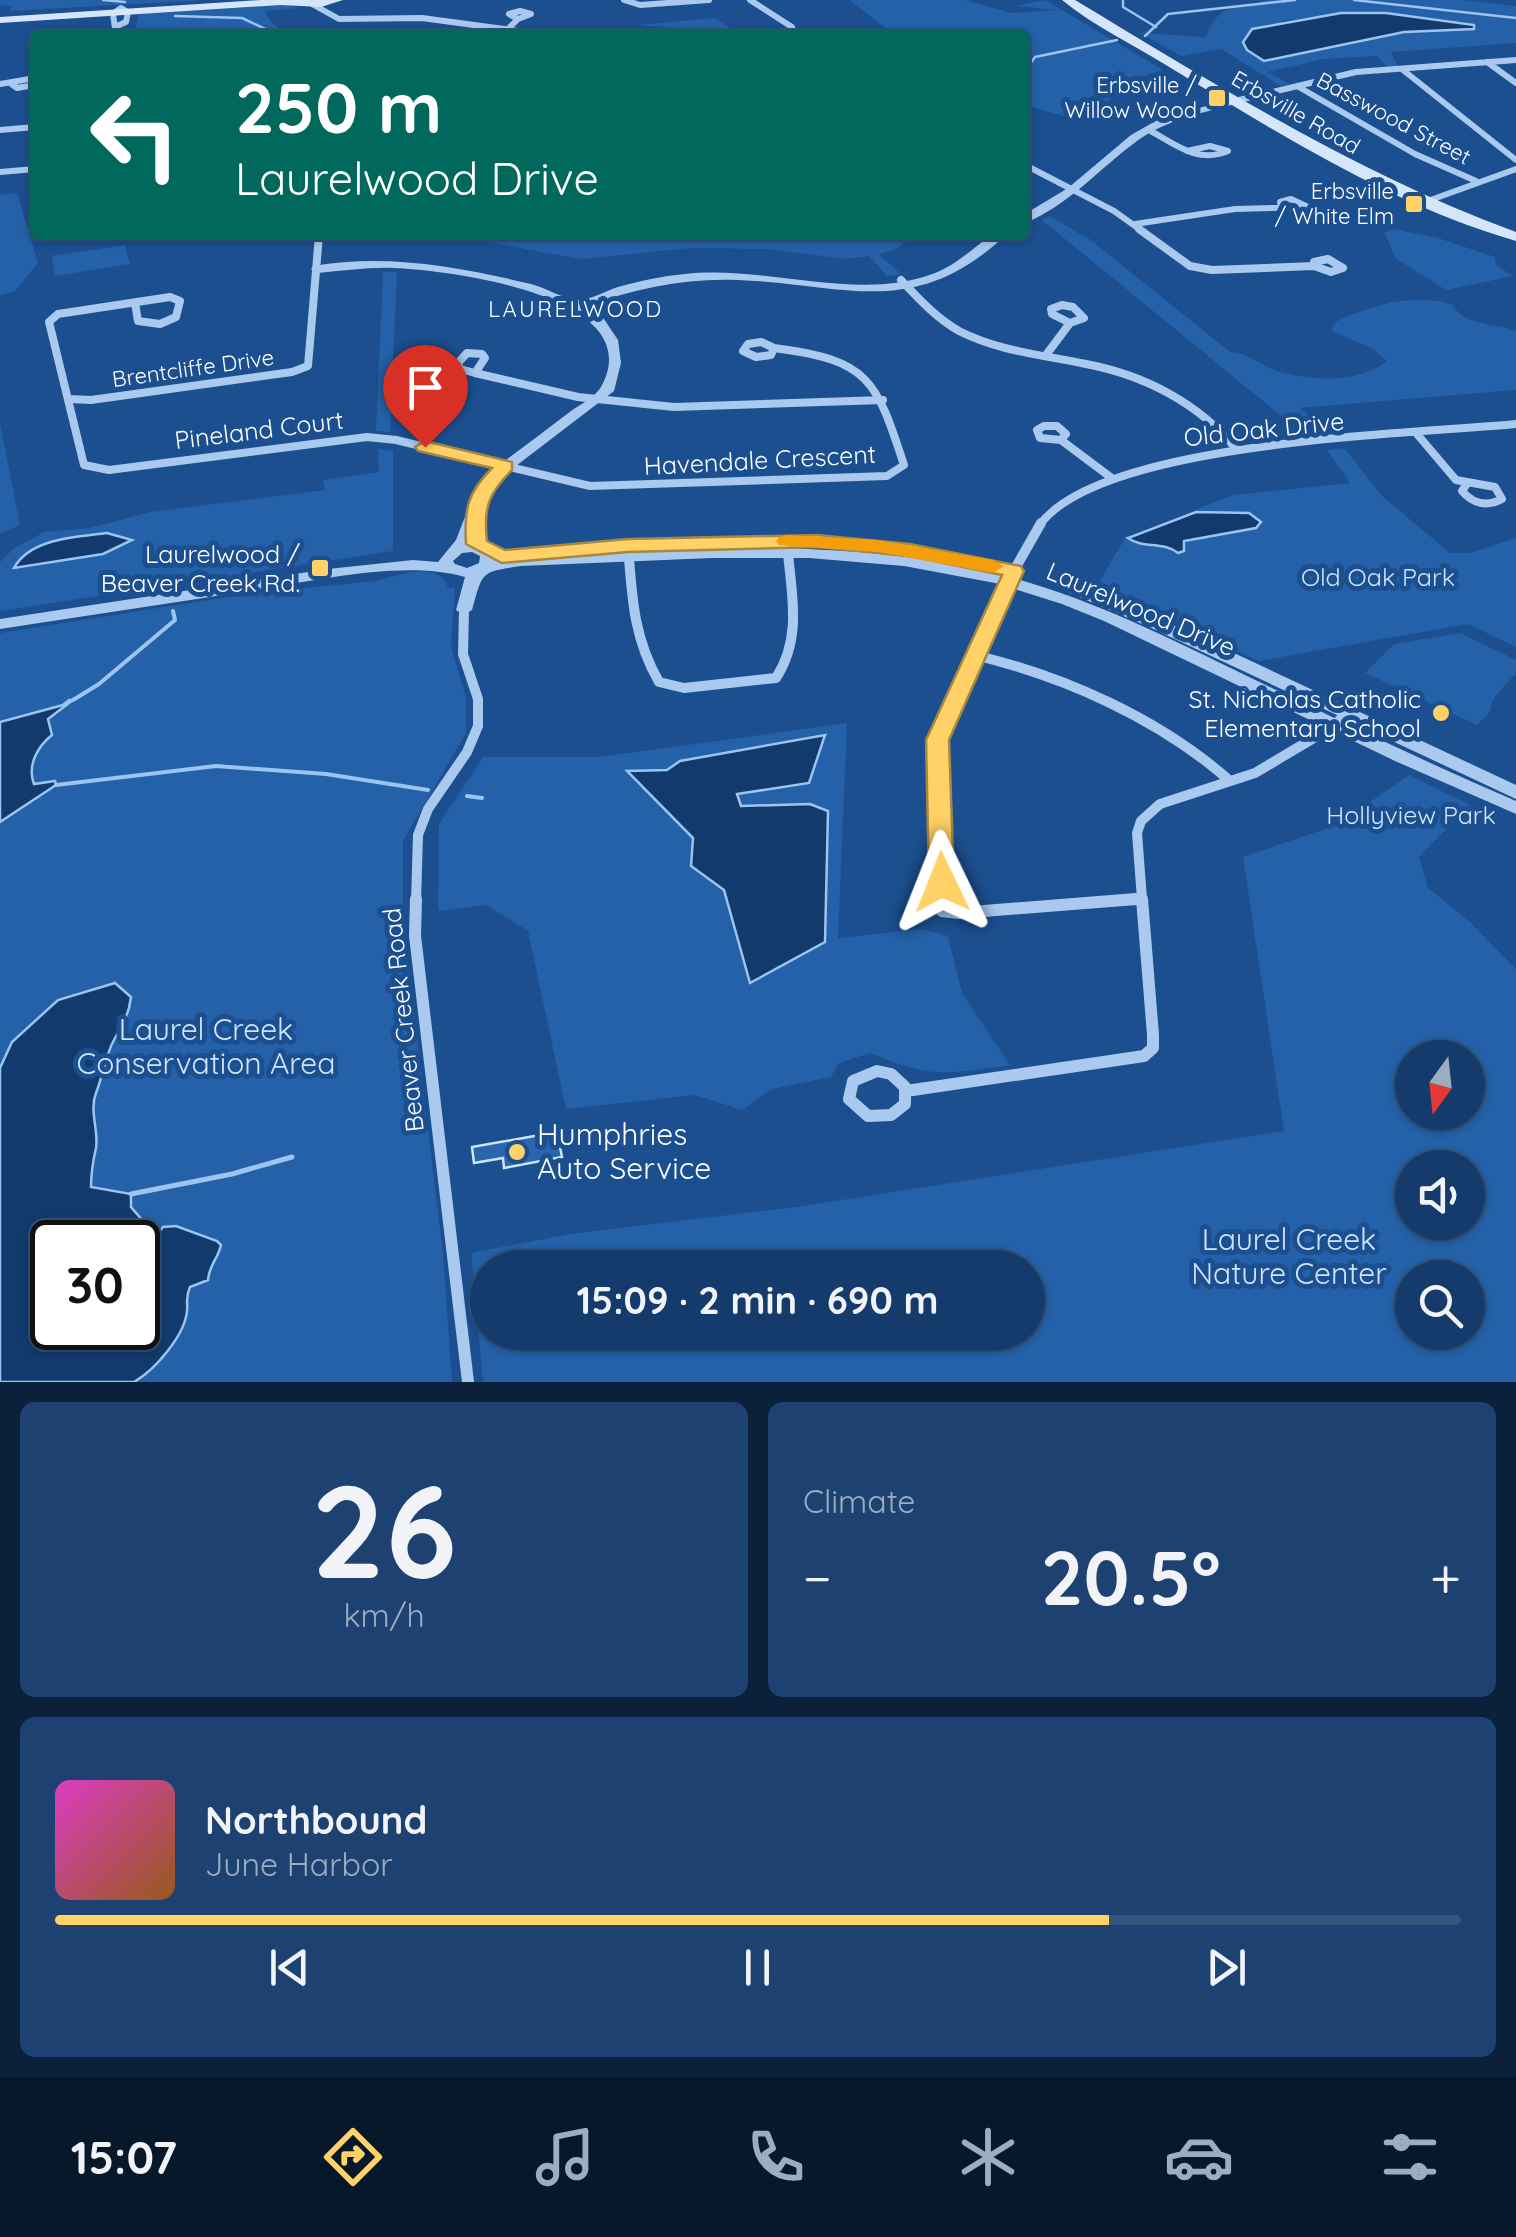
<!DOCTYPE html>
<html lang="en">
<head>
<meta charset="utf-8">
<style>
	:root { --surface:#143b6b; --page:#1d4271; --text:#f1f3f6; --muted:#9dadc1; --line:#33557e; --accent:#ffd166 }
	body { margin:0; font-family:Quicksand,sans-serif; background:var(--page); color:var(--text); height:100vh; display:flex; flex-direction:column; font-size:38px; white-space:nowrap }
	* { box-sizing:border-box; margin:0 }
	p { font-size:32px; color:var(--muted) }
	.icon { flex:none; width:55px; height:55px; fill:none; stroke:currentColor; stroke-width:2; stroke-linecap:round; stroke-linejoin:round }
	.map { position:relative; height:1382px; overflow:hidden }
	.sheet { display:flex; flex-direction:column; gap:20px; padding:20px; background:#0b203b; flex:1 }
	.sheet>* { flex:none }
	.top-card { position:absolute; left:30px; top:30px; width:1000px; height:210px; border-radius:10px; box-shadow:0 2px 8px #0004,0 0 0 2px var(--line); background:#00695c; color:#fff; overflow:hidden }
	.needle { width:65px; rotate:195deg }
	.buttons { position:absolute; left:1395px; top:1040px; display:grid; gap:20px }
	.buttons a { display:grid; place-items:center; width:90px; height:90px; border-radius:50%; background:var(--surface); box-shadow:0 2px 8px #0004,0 0 0 2px var(--line); font-size:50px }
	.speed { position:absolute; left:30px; top:1220px; display:flex; gap:20px; font-size:50px; font-weight:700; text-align:center }
	.speed>* { display:grid; place-content:center; width:130px; height:130px; border-radius:50%; background:var(--surface); box-shadow:0 2px 8px #0004,0 0 0 2px var(--line); line-height:1 }
	.speed .limit { border:5px solid #111; border-radius:15px; background:#fff; color:#111 }
	.pin { position:absolute; display:grid; place-items:center; width:85px; height:85px; color:#fff; margin:-102px -42px; border-radius:50% 50% 50% 0; rotate:-45deg; box-shadow:0 0 10px #0007 }
	.pin .icon { rotate:45deg }
	.me { position:absolute; width:110px; margin:-55px; rotate:358deg; stroke-linejoin:round; filter:drop-shadow(0 0 8px #0008) }
	.turn { display:flex; align-items:center; gap:35px; height:210px; padding:0 40px; font-size:45px }
	.turn .icon { width:130px; height:130px; stroke-width:2.5 }
	.turn b { display:block; font-size:70px; line-height:85px }
	.big { font-size:75px; font-weight:700; line-height:1.1 }
	.sheet .tile { flex:1; display:flex; flex-direction:column; justify-content:center; gap:15px; min-width:0; padding:0 35px; border-radius:15px; background:var(--page) }
	.sheet .dial { align-items:center; gap:0 }
	.dial b { font-size:130px; line-height:1 }
	.song { display:flex; align-items:center; gap:30px }
	.cover { width:120px; height:120px; border-radius:15px; background:linear-gradient(135deg,hsl(310 70% 55%),hsl(30 70% 35%)) }
	.played { height:10px; border-radius:5px; background:linear-gradient(90deg,var(--accent) 75%,var(--line) 75%) }
	.keys { display:flex; justify-content:space-around; direction:ltr }
	.heat { display:flex; justify-content:space-between; align-items:center; font-size:55px; direction:ltr }
	.sheet .tiles { flex:1; display:grid; gap:20px; grid-template-columns:1fr 1fr }
	.tile:last-child { grid-column:span 2 }
	.trip { position:absolute; left:470px; top:1250px; width:575px; height:100px; border-radius:50px; background:var(--surface); box-shadow:0 2px 8px #0004,0 0 0 2px var(--line); font-weight:700; line-height:100px; text-align:center }
	.tabs { display:flex; height:160px; justify-content:space-around; align-items:center; background:#08182b; color:var(--muted) }
	.tabs .icon { width:70px; height:70px }
	.tabs .active { color:var(--accent) }
	.tabs b { font-size:45px; color:var(--text) }
	.map>svg:first-child { display:block }
	.green { fill:#2461a8; fill-rule:evenodd }
	.water { fill:#123a6d; stroke:#9cc4f0; stroke-width:2.5; fill-rule:evenodd }
	.lines { fill:none; stroke-linecap:round; stroke-linejoin:round }
	.stream-far2 { stroke:#9cc4f0; stroke-width:2.5 }
	.stream-far1 { stroke:#9cc4f0; stroke-width:4 }
	.stream { stroke:#9cc4f0; stroke-width:5 }
	.building { fill:#2a66ad; stroke:#cfe3fa; stroke-width:2.5 }
	.minor-far3 { stroke:#a9c9ee; stroke-width:6 }
	.minor-far2 { stroke:#a9c9ee; stroke-width:8 }
	.minor-far1 { stroke:#a9c9ee; stroke-width:10 }
	.minor { stroke:#a9c9ee; stroke-width:12 }
	.tertiary { fill:#a9c9ee; fill-rule:evenodd }
	.secondary { fill:#d6e6fa; fill-rule:evenodd }
	.route { fill:#ffd166; stroke:#a68842; stroke-width:2.5 }
	.slow { fill:#f59e0b }
	.poi-dot { fill:#ffd166; stroke:#1b4f8f; stroke-width:4 }
	.labels { text-anchor:middle; stroke-width:10; stroke-linejoin:round; paint-order:stroke }
	.far-poi-label { font-size:22px; fill:#fff; stroke:#1b4f8f; text-anchor:end }
	.far-street-label { font-size:22px; fill:#fff; stroke:#1b4f8f }
	.far-neighbourhood-label { font-size:22px; letter-spacing:2.5px; fill:#fff; stroke:#1b4f8f }
	.street-label { font-size:25px; fill:#fff; stroke:#1b4f8f }
	.poi-label { font-size:25px; fill:#fff; stroke:#1b4f8f; text-anchor:end }
	.park-label { font-size:25px; fill:#cfe3fa; stroke:#1b4f8f }
	.near-park-label { font-size:30px; fill:#cfe3fa; stroke:#1b4f8f }
	.near-poi-label { font-size:30px; fill:#fff; stroke:#1b4f8f; text-anchor:start }
</style>
</head>
<body>
<div class="map">
<svg width="1516" height="1382" viewBox="0 0 1516 1382">
	<rect width="100%" height="100%" fill="#1b4f8f"/>
	<path class="green" d="M0,0H205L11,11V6L0,5Z
		M849,0H965L1011,13L1056,10L1015,6L1045,0L1163,70L1132,80L1084,122L1025,105V35H875L892,33Z
		M1266,0H1463L1516,6V43L1391,52L1398,67L1388,68L1377,56L1324,59L1267,72L1290,84L1281,86L1221,49L1181,56L1140,33L1206,37C1220,0 1235,12 1266,0ZM1341,13H1385L1474,28L1404,32L1264,61L1282,21Z
		M284,5L300,8L265,11C271,29 287,33 305,35H134L139,14Z
		M715,18L732,29L780,35L636,25Z
		M17,193L38,263L14,292L0,295V195Z
		M1049,216L1091,240L1230,352C1251,353 1261,367 1280,372C1313,381 1359,383 1387,361L1373,349L1332,331L1335,322C1372,305 1411,293 1452,304C1466,328 1492,321 1516,331V390L1300,408L1333,436L1308,438L1042,220Z
		M1393,229L1438,238L1495,257L1496,265L1513,276L1446,290L1395,258L1385,233Z
		M450,235H916L894,250L878,254L901,274L887,276L869,256L846,259L767,249L690,248L581,259Z
		M125,245L130,264L55,276L52,256Z
		M383,272H397L390,432L376,431Z
		M0,424L20,525L0,534Z
		M1344,448L1382,496L1450,553H1471L1516,538V647L1468,624L1259,661L1096,587L1127,535L1133,542L1169,546L1183,552L1184,541L1249,513L1194,510L1234,495L1350,483L1327,450Z
		M378,449L393,451V551L0,611V562L13,549L44,532L90,528L150,512L325,490L323,480L379,472Z
		M410,572C426,571 443,570 448,588L455,587L451,647L466,697V733L403,841V922L443,1254L452,1382H0V633L253,593L375,581ZM52,1242H138V1328H52Z
		M1460,633L1516,660V673L1493,699L1490,712L1477,725L1365,673L1394,644Z
		M847,723L838,938L923,929L948,936L962,993L1010,1065C946,1074 932,1079 870,1053L839,1063L831,1077L772,1089L742,1110L695,1095L566,1109L528,931L486,905L438,911L439,824L483,757H599ZM667,770L809,783L737,793L740,806L810,804L750,983L724,890L691,866L693,838L628,772Z
		M1409,775L1470,805L1419,857L1428,888L1470,922L1516,969V1382H483L471,1253L570,1234L796,1207L1284,1131L1243,857L1337,825ZM1412,1058H1468V1112H1412ZM1412,1168H1468V1222H1412ZM488,1268H1028V1332H488ZM1412,1278H1468V1332H1412Z"/>
	<path class="water" d="M1341,13H1386L1474,25V29L1404,32L1264,61L1247,50L1243,42L1252,29Z
		M1196,512L1249,513L1261,522L1256,528L1184,541V551L1178,553C1163,541 1143,549 1128,538Z
		M107,533L132,540L103,554L14,568C30,538 77,537 107,533Z
		M69,700H73L48,719L52,735C37,747 27,766 34,784L55,781L56,785L0,822V722L63,705Z
		M825,735L809,783L737,794L741,806L810,804L828,811L825,942L750,983L724,890L691,866L693,838L627,771L667,770L680,761Z
		M115,983L131,997C129,1015 122,1026 114,1040C105,1056 103,1076 96,1093C89,1111 99,1131 96,1148C93,1161 91,1173 91,1187L131,1194V1207L156,1236L163,1227L176,1226L217,1241L221,1245C218,1259 209,1265 208,1280L190,1287C185,1298 188,1301 187,1311C185,1335 155,1370 134,1382H0V1068L12,1042L58,1000ZM52,1242H138V1328H52Z"/>
	<g class="lines">
		<path class="stream-far2" d="M103,0L125,2
			M1123,0V7L1156,27
			M1354,0L1516,18
			M175,16L242,18L278,35
			M1145,36L1168,14L1295,0
			M1025,71L1035,57L1117,40"/>
		<path class="stream-far1" d="M73,700L99,684L175,620L173,611
			M56,785L216,766L326,774L428,790
			M467,796L482,798"/>
		<path class="stream" d="M131,1194L232,1174L292,1157"/>
	</g>
	<path class="building" d="M557,1132L562,1157L504,1168L503,1158L474,1163L472,1147Z"/>
	<g class="lines">
		<path class="minor-far3" d="M624,0L640,5L709,0
			M750,0L792,27L795,35
			M312,4L339,19L422,18L548,35
			M520,11L531,14L518,19L509,14Z
			M506,31L518,19
			M116,35L113,14L121,8L128,12L126,22L117,26
			M1487,62L1516,83
			M1403,70L1516,160
			M10,83L17,88L35,85
			M0,84L35,78
			M1297,86L1415,154L1476,181
			M1235,101L1356,72L1516,60
			M0,130L35,127
			M1149,130C1175,144 1197,164 1228,151L1210,146L1187,151
			M1025,165L1114,211L1142,231
			M0,172L35,169
			M1425,202L1516,169
			M1135,224L1235,209L1308,207L1291,199L1280,202L1281,207"/>
		<path class="minor-far2" d="M1139,229L1190,266L1212,270L1314,266
			M1328,259L1343,268L1331,272L1314,266V262Z
			M901,280C919,299 936,318 959,331C998,351 1043,355 1086,364C1144,375 1199,403 1237,450
			M135,303L138,321L160,324L176,317L180,301L170,297L58,314L49,322L84,465L109,470L367,437L396,440L590,486L887,476L904,465C876,379 869,360 774,348
			M1062,305L1073,307L1084,318L1070,323L1052,314L1051,309Z
			M761,342L774,348L771,355L756,357L743,351L748,344Z
			M467,353L482,354L485,358L475,373L460,369L458,363Z
			M1046,355L1070,323
			M475,373L578,397L674,407L883,400
			M70,399L91,400L292,372L308,366L319,235
			M1044,426H1057L1066,434L1061,440L1040,438L1037,430Z
			M1417,434L1456,480L1495,487L1502,499C1487,507 1473,504 1462,491L1466,485
			M1061,440L1113,479
			M1039,526C1098,441 1412,434 1516,424"/>
		<path class="minor-far1" d="M628,545C632,596 633,637 659,682L684,688L776,678C804,635 790,589 787,541
			M974,655C1064,676 1160,719 1230,781
			M416,902L418,835L428,809L467,752L478,726V699L463,654L464,610
			M937,902L941,882L938,740L1008,581L1041,523
			M1103,902L1142,899L1137,833L1141,821L1160,804L1255,773L1334,726L1344,715"/>
		<path class="minor" d="M416,899L415,936L468,1382
			M936,899L942,911L959,913L1136,899
			M877,1071L891,1074L905,1087V1104L891,1115L868,1116L849,1099L853,1081Z
			M906,1091L1144,1056L1153,1048V1035L1142,899"/>
		<path class="tertiary" d="M1235,98L1240,101L1239,103C1204,113 1167,119 1137,141C1100,168 1069,205 1025,223V214L1068,188L1131,135L1159,119Z
			M992,235H1006C913,321 848,284 738,280C686,278 636,288 587,306L604,319L618,340L621,363L614,391L495,482L470,543L494,551L495,561C552,549 612,552 670,550C781,545 893,548 1002,575C1088,597 1167,637 1247,676C1336,719 1425,762 1516,801V814L1395,761L1104,621L1062,604L995,583L904,566L809,558H712L521,566C480,572 483,571 472,610L464,615L456,610L465,577C403,560 322,580 259,589C173,603 86,616 0,629V619L328,569L413,560L438,562L456,540L473,496L485,476C514,454 542,433 571,411C580,405 596,396 601,387C652,295 447,270 394,268C368,267 343,271 317,273L311,269L313,266C386,253 460,267 531,284C546,288 560,297 575,300C586,302 606,291 618,287C640,281 662,276 685,274C768,265 859,303 935,273C956,265 973,248 992,235ZM472,552L480,556L479,563L467,568L455,564L453,561L462,553Z
			M1076,585L1159,618L1516,785V799L1147,626L1070,593L1068,590L1070,587Z"/>
		<path class="secondary" d="M261,0H343L321,7L281,5L0,23V17Z
			M1062,0H1075C1218,86 1358,174 1516,232V241C1391,205 1276,132 1166,65C1132,44 1092,25 1062,0Z"/>
	</g>
	<path class="route" d="M425,441L512,462V470C489,493 483,507 487,541L505,550L628,539L817,535L910,544L1021,566L1024,571L949,740L954,882L951,889H932L929,882L926,740L1002,575L910,556L817,547L628,552L502,563L466,544C464,510 467,493 492,468L418,451L415,447Z"/>
	<path class="slow" d="M787,535L878,540L993,560L1004,566L993,573L878,552L779,545L776,541L779,537Z"/>
	<g class="poi-dot">
		<rect x="1207" y="88" width="20" height="20" rx="5"/>
		<rect x="1404" y="194" width="20" height="20" rx="5"/>
		<rect x="310" y="558" width="20" height="20" rx="5"/>
		<circle cx="1441" cy="713" r="10"/>
		<circle cx="517" cy="1152" r="10"/>
	</g>
	<g class="labels">
		<g class="far-poi-label">
			<text x="1197" y="93">Erbsville /<tspan x="1197" dy="25">Willow Wood</tspan></text>
			<text x="1394" y="199">Erbsville<tspan x="1394" dy="25">/ White Elm</tspan></text>
		</g>
		<g class="far-street-label">
			<text transform="translate(1296 112) rotate(30)" y="8">Erbsville Road</text>
			<text transform="translate(1394 118) rotate(28)" y="8">Basswood Street</text>
			<text transform="translate(193 368) rotate(-8)" y="8">Brentcliffe Drive</text>
		</g>
		<g class="far-neighbourhood-label">
			<text x="576" y="317">LAURELWOOD</text>
		</g>
		<g class="street-label">
			<text transform="translate(1264 429) rotate(-6)" y="9">Old Oak Drive</text>
			<text transform="translate(259 430) rotate(-7)" y="9">Pineland Court</text>
			<text transform="translate(760 460) rotate(-3)" y="9">Havendale Crescent</text>
			<text transform="translate(1141 609) rotate(23)" y="9">Laurelwood Drive</text>
			<text transform="translate(403 1020) rotate(-96)" y="9">Beaver Creek Road</text>
		</g>
		<g class="poi-label">
			<text x="300" y="563">Laurelwood /<tspan x="300" dy="29">Beaver Creek Rd.</tspan></text>
			<text x="1421" y="708">St. Nicholas Catholic<tspan x="1421" dy="29">Elementary School</tspan></text>
		</g>
		<g class="park-label">
			<text x="1378" y="586">Old Oak Park</text>
			<text x="1411" y="824">Hollyview Park</text>
		</g>
		<g class="near-park-label">
			<text x="206" y="1040">Laurel Creek<tspan x="206" dy="34">Conservation Area</tspan></text>
			<text x="1289" y="1250">Laurel Creek<tspan x="1289" dy="34">Nature Center</tspan></text>
		</g>
		<g class="near-poi-label">
			<text x="537" y="1145">Humphries<tspan x="537" dy="34">Auto Service</tspan></text>
		</g>
	</g>
</svg>
<div class="buttons">
<a><svg class="needle" viewBox="-14 -14 28 28"><path d="M0-13l5 13h-10z" fill="#e53935"/><path d="M0 13l5-13h-10z" fill="#9dadc1"/></svg></a>
<a><svg class="icon" aria-label="sound" viewBox="0 0 24 24"><path d="M4 9h4l5-4v14l-5-4H4zM17 9q2 3 0 6"/></svg></a>
<a><svg class="icon" aria-label="search" viewBox="0 0 24 24"><circle cx="10" cy="10" r="6"/><path d="M15 15l6 6"/></svg></a>
</div>
<div class="speed"><div class="limit">30</div></div>
<div class="pin" style="left:425px;top:447px;background:#d93025"><svg class="icon" aria-label="arrive" viewBox="0 0 24 24"><path d="M6 21V4h12l-3 4 3 4H6"/></svg></div>
<svg class="me" style="left:942px;top:882px" viewBox="-20 -20 40 40"><path d="M0-17L14 15 0 8-14 15z" fill="#ffd166" stroke="#fff" stroke-width="4"/></svg>
<div class="trip">15:09 · 2 min · 690 m</div>
<div class="top-card">
<div class="turn"><svg class="icon" aria-label="left" viewBox="0 0 24 24"><path d="M17 20v-9H6M10 6l-5 5 5 5"/></svg><div><b>250 m</b>Laurelwood Drive</div></div>
</div>
</div>
<section class="sheet">
<div class="tiles">
<div class="tile dial"><b>26</b><p>km/h</p></div>
<div class="tile"><p>Climate</p>
<div class="heat"><a>−</a><b class="big">20.5°</b><a>+</a></div>
</div>
<div class="tile">
<div class="song"><i class="cover"></i><div><b>Northbound</b><p>June Harbor</p></div></div>
<div class="played"></div>
<div class="keys"><svg class="icon" aria-label="previous" viewBox="0 0 24 24"><path d="M18 5L8 12l10 7zM5 5v14"/></svg><svg class="icon" aria-label="pause" viewBox="0 0 24 24"><path d="M8 5v14M16 5v14"/></svg><svg class="icon" aria-label="next" viewBox="0 0 24 24"><path d="M6 5l10 7-10 7zM19 5v14"/></svg></div>
</div>
</div>
</section>
<nav class="tabs">
<b>15:07</b>
<svg class="icon active" aria-label="directions" viewBox="0 0 24 24"><path d="M12 3l9 9-9 9-9-9zM9 14v-3h6M13 9l2 2-2 2"/></svg>
<svg class="icon" aria-label="music" viewBox="0 0 24 24"><path d="M9 18V5l10-2v13"/><circle cx="6" cy="18" r="3"/><circle cx="16" cy="16" r="3"/></svg>
<svg class="icon" aria-label="phone" viewBox="0 0 24 24"><path d="M5 4h4l2 5-3 2q2 4 5 5l2-3 5 2v4C11 20 4 13 5 4z"/></svg>
<svg class="icon" aria-label="climate" viewBox="0 0 24 24"><path d="M12 3v18M4 7l16 10M4 17L20 7"/></svg>
<svg class="icon" aria-label="car" viewBox="0 0 24 24"><path d="M5 17H2v-5l4-1 3-4h7l3 4 3 1v5h-3M9 17h6M6 11h13"/><circle cx="7" cy="17" r="2"/><circle cx="17" cy="17" r="2"/></svg>
<svg class="icon" aria-label="filters" viewBox="0 0 24 24"><path d="M4 7h16M4 17h16"/><circle cx="9" cy="7" r="2"/><circle cx="15" cy="17" r="2"/></svg>
</nav>
</body>
</html>
